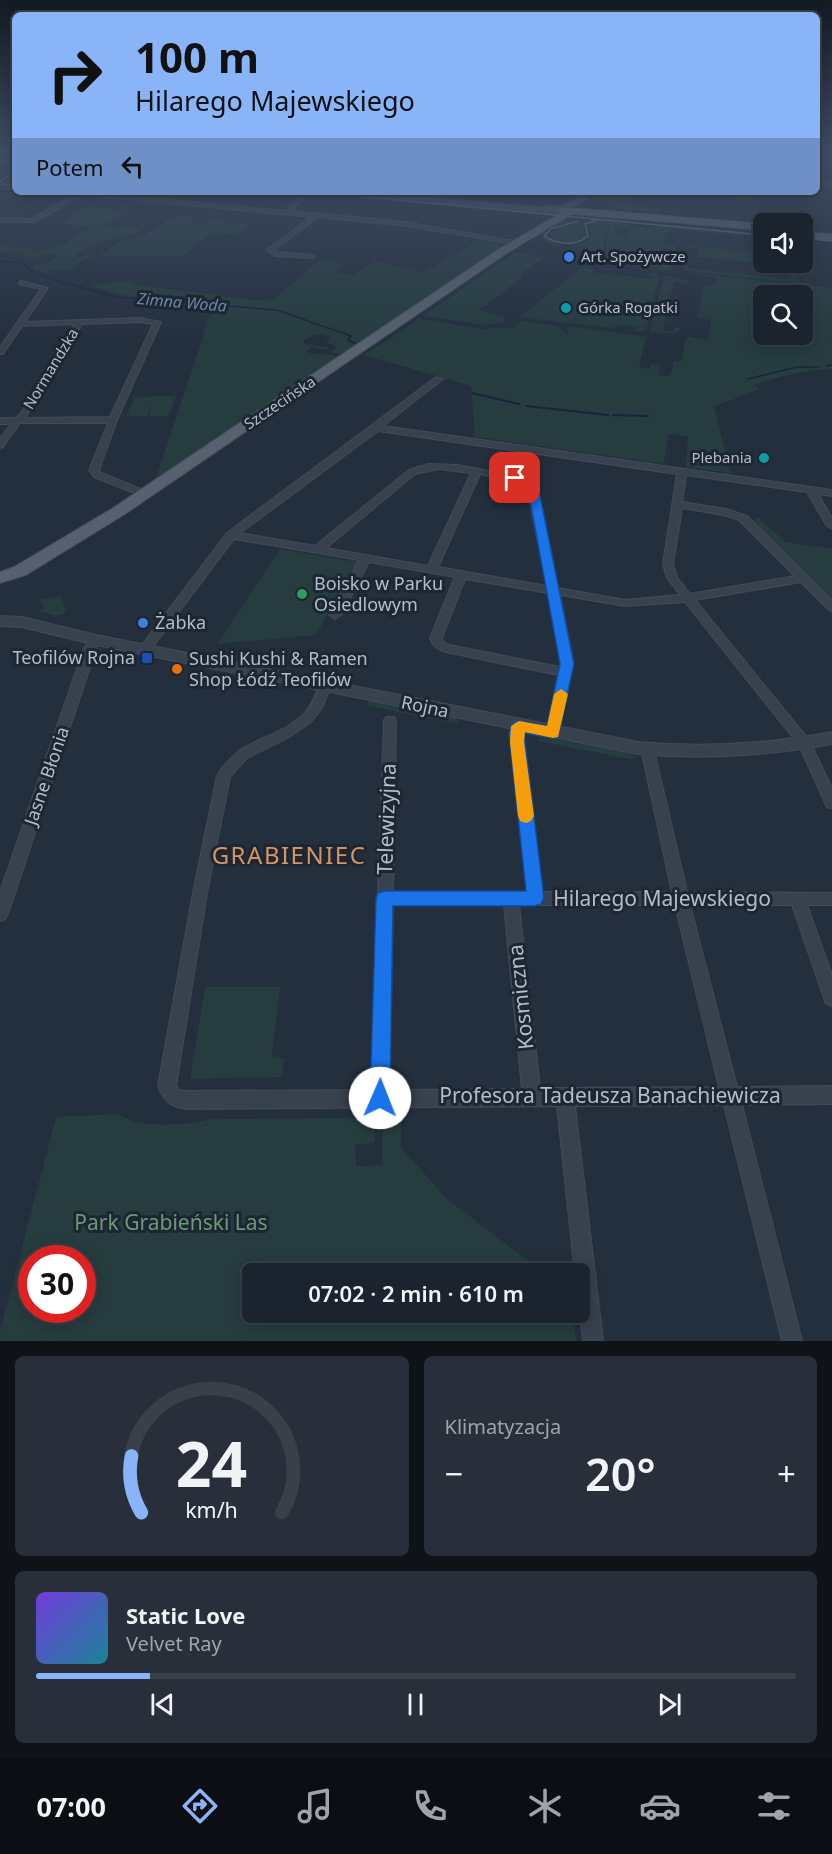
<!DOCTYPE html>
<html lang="pl">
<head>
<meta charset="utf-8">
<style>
	:root { --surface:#1b232e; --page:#282f3a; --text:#f1f3f6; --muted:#a0a4aa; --line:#39404a; --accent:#8ab4f8 }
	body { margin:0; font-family:"Noto Sans",sans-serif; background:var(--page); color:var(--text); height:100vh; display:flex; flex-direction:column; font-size:22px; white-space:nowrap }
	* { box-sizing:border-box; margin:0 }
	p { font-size:20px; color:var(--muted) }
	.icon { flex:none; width:33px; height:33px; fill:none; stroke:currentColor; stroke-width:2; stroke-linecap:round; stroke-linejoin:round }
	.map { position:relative; height:1341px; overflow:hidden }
	.drawer { display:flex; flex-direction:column; gap:15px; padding:15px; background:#0f1319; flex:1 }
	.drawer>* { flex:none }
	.banner { position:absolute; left:12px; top:12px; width:808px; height:183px; border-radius:9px; box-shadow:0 3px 15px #0003,0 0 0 2px var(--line); background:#8ab4f8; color:#111; overflow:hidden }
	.buttons { position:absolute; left:753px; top:213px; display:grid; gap:12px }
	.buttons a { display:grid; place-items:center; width:60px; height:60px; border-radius:9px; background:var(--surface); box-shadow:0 3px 15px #0003,0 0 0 2px var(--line); font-size:30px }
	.speed { position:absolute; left:18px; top:1245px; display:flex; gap:12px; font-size:30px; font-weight:700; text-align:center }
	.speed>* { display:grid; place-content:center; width:78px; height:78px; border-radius:50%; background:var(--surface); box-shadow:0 3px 15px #0003,0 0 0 2px var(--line); line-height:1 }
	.speed .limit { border:9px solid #d22; background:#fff; color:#111 }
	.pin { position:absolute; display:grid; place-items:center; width:51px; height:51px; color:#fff; margin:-26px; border-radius:12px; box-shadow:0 3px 9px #0006 }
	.me { position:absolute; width:66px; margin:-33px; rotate:1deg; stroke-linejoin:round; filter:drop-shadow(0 0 4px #0008) }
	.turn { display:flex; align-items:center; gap:21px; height:126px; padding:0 24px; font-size:27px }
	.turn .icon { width:78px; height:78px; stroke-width:2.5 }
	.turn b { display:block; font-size:42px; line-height:51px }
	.then { display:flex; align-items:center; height:57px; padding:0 24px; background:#0003; gap:12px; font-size:22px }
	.big { font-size:45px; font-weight:600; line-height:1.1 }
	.drawer .widget { flex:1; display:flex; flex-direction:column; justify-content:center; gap:9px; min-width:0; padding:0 21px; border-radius:9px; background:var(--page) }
	.drawer .dial { align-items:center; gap:0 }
	.dial svg { height:156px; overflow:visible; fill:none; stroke:var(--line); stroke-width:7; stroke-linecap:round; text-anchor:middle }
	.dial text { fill:var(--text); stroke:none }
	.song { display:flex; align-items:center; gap:18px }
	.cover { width:72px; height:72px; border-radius:9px; background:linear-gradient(135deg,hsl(260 70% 55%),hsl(190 70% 35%)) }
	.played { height:6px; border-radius:3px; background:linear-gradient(90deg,var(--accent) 15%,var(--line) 15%) }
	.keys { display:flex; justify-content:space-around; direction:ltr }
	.heat { display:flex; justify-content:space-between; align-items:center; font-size:33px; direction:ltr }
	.drawer .tiles { flex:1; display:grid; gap:15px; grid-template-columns:1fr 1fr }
	.widget:last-child { grid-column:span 2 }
	.trip { position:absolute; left:242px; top:1263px; width:348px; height:60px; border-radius:9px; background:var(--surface); box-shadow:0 3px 15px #0003,0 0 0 2px var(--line); font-weight:600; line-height:60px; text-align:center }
	.menu { display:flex; height:96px; justify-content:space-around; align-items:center; background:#0b0e12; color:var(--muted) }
	.menu .icon { width:42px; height:42px }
	.menu .active { color:var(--accent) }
	.menu b { font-size:27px; color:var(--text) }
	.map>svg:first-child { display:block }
	.green { fill:#263c3f; fill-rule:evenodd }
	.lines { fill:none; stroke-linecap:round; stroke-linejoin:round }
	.stream-far1 { stroke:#17263c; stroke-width:1.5 }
	.stream { stroke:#17263c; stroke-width:2 }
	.minor-casing { stroke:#414a57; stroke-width:2 }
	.tertiary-casing { stroke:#414a57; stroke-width:2 }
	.secondary-casing { stroke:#414a57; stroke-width:3 }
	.primary-casing { stroke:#414a57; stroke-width:2 }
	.minor { fill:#38414e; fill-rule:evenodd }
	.tertiary { fill:#38414e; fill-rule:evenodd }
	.secondary { fill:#465061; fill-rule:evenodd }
	.primary { fill:#56606e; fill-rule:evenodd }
	.tram { stroke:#5a6575; stroke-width:1.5 }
	.route { fill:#1a73e8; stroke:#114b97; stroke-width:1.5 }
	.slow { fill:#f59e0b }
	.shop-dot { fill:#3f7fe0; stroke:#1d2633; stroke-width:2 }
	.culture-dot { fill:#0f9aa8; stroke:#1d2633; stroke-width:2 }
	.leisure-dot { fill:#2e9e5b; stroke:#1d2633; stroke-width:2 }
	.transit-dot { fill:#1a4fb4; stroke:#1d2633; stroke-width:2 }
	.food-dot { fill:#e8710a; stroke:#1d2633; stroke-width:2 }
	.labels { text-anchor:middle; stroke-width:6; stroke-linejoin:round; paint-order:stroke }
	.far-poi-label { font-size:15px; fill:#b4bcc9; stroke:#1d2633; text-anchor:start }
	.far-street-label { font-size:15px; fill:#b4bcc9; stroke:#1d2633 }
	.far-water-label { font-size:16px; font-style:italic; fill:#6d86a8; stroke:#1d2633 }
	.poi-label { font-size:18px; fill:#b4bcc9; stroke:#1d2633; text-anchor:start }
	.street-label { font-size:18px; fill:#b4bcc9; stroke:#1d2633 }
	.near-street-label { font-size:21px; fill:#b4bcc9; stroke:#1d2633 }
	.near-park-label { font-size:21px; fill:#6b9a76; stroke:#1d2633 }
	.near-neighbourhood-label { font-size:24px; letter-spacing:1.5px; fill:#d59563; stroke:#1d2633 }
</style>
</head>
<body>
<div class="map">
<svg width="832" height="1341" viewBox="0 0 832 1341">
	<rect width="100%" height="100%" fill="#242f3e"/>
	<path class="green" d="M598,192H757L749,201L692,192L675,196L653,193L633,197L632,201L634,204L661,211L658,212L621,209L601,202L590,204Z
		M86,207L124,211L102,227L136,228L142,231C132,237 124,235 114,238C101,241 84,249 74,257L95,255L72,266L74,268C66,272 59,270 50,270V273L34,271V266L50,263L58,255L43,254L36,258L0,251V245L45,251L64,244L92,227L60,223Z
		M176,217H190L194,220L193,224H204L210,221L249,224L236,235L211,233L180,258L178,256H98L122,240L143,236L157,229L167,220Z
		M591,219L611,222L606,233L601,266L595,263H599L600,259L588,258L586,262H590V264L576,261L586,260L589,247L563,244L562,247L549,244L542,239L543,231L561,221H575L553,227L543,233V237L563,243L552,239L549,233L579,222L585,223L583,226L587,237L574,243L586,242L592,235L588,229L592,228L590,226L594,224L582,221Z
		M612,222L628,224L625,228L615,227L612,235L628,238L631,230L640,227L649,229L652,226L659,241L654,225L763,235V237L669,229L665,239L661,240L665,241V245L676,246V251L662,248L659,262L668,263L669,260H673L671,271L634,267V264L608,260L605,266L607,238L611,240L607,237Z
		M483,238L505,243L503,247L341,355L331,352L336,346L325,342L331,338L329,336L316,334L304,341L305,344L329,347L325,350L312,347L306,352C317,355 327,353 339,357L168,473L157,475L213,306L217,301L124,295L89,286L131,280L138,285L254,300L274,299L321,259L333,261L343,265L335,272L352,275L376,261L424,272Z
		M691,246L763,253L764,262L789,263V268H782L781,265L697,257L698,249L684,247Z
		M515,252L543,258L524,272L521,279L479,310L505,318L504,322L485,325L423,316Z
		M685,265H687V268L790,279V275L783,273L797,274L799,283L684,271Z
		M584,266L592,269H587L592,270L596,281L593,273L653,279L654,276L646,275V273L660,275L657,287L653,288H656L646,331H636L637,327L617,325L614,328L520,317Z
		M684,273L832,288V369C803,371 782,375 755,385L759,389L714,407L731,473L686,467L688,436L668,434L664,464L475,437L471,386L364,355L419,319L489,330V328H514L521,321L558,326L568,335L567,326L650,337L646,338L639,367L650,369L651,364L660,365L658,375L670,376L674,361H682L684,344L688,336L708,340L711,320L698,318L703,285L715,286L717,278ZM764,296H802V334H764Z
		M664,275L689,281V284L674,281L663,330L673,332L674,328H680L676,334L650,332Z
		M176,396L169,416H149L152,405L147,416H126L135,397Z
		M757,517L786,542L832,549V602L754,523Z
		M280,549L357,562L316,635L217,644Z
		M60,596L66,609L63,615L56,616L39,611L44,607L39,600Z
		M369,700L457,718L459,721L458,724L367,706Z
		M539,736L628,753L639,758L630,759L538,741Z
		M205,987H280L272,1056L284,1058L282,1077L190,1079Z
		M117,1114C124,1117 133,1121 140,1123C157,1126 194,1125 209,1119L375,1118L374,1143L355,1145L356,1166L382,1165V1118L401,1117V1148L447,1199L544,1273L252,1274V1312L573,1313L576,1341H0V1332L56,1117ZM82,1258V1310H32V1258Z"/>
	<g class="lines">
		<path class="stream-far1" d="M0,261L23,263L28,269L55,280L116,297L277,310L351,336L348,340L356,344
			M827,366L832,365
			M748,379L797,367H819"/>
		<path class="stream" d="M472,393L519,404
			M526,406L608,415
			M613,415L648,416"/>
		<g class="minor-casing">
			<path id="minor" d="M818,162L832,164V168L818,165Z
				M818,182L832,183V187L818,186Z
				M0,184L15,185V189L0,188Z
				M68,192H89L285,211L305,192H311L291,211L406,222L519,242L516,244L406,226L318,217L274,250L277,252L312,255L314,256V258L275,256L268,251V249L311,217L83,195L34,222H0V218L31,219L76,194Z
				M21,281L48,288L25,322L140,318L161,322L117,420L99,470L101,473L148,492V496H142L94,477L89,470L108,423H20L3,447L0,448V439L11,424H0V418H15L21,413L75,324L22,326L3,354H0V347L41,289L19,284V282ZM140,322L153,324L110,417L25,418L82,324Z
				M436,377L443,379L383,426L832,490V496L818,494L832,518V529L827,526L807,492L686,475L682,502L726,509L747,516L832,601V611L828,609L801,582L695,600L809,740L832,788V808L827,807L799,745L685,602L625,606L560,595L573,659L559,733L558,736H548L547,733L558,675L446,652C437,649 433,647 430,638L455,577L369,562L341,615L335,619L329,615L359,560L234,539L149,652H141L139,649L141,646L227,533ZM378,431L677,474L663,564L667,578L680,595L625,600L558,588L539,498L530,482L514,476L458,465L428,464L409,470L315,546L240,533ZM439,469L471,473L428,566L326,548L415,474ZM480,474L517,483L527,489L547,586L438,567ZM682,508L724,515L739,520L795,576L690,594L677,577L673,564ZM465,579L548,593L561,659L560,667L449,645L443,642L442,638Z
				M96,636L102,640L96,649L8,914L5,919L0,921V892L84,648L92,637Z
				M325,682L331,686L322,708L311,722L291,736L247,758L230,777L207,893L176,1086L180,1090L187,1091L371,1090L384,720L386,717H394L396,720L393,892H527L511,743L514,723H524L525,726L523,743L542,892H672L641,749L643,746H653L687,892L832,893V905H807L832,975V1006L826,1003L824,998L792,905H690L737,1087L832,1086V1104L742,1105L802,1341H782L724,1105L575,1106L603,1341H583L579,1308V1274H575L557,1106L187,1109C171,1107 164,1101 158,1086L193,893L217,776C240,736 274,742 303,715C312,707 315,694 321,683ZM393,904L504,905L522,1089L389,1090ZM519,905H675L719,1087L540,1088Z"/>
		</g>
		<g class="tertiary-casing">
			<path id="tertiary" d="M0,616L22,617L96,635L638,742C704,748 767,744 832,732V744C767,756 704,760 638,754L96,645L22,627L0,626Z"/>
		</g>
		<g class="secondary-casing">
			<path id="secondary" d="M0,159L15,161V165L0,163Z
				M331,192H361L543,208L547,206L561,207L582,197L586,199L558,214L335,194Z"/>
		</g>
		<g class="primary-casing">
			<path id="primary" d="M561,207L764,224V230L572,214L507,253L125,514L26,575L0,583V572L14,567L113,508L499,249L561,213L556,210Z
				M802,232L832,234V240L802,238Z"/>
		</g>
		<use href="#minor" class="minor"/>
		<use href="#tertiary" class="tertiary"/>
		<use href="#secondary" class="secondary"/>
		<use href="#primary" class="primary"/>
		<path class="tram" d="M15,173L0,181L3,184L15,186
			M312,192L764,235
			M578,221L551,229L544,236C557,244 575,247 588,236L585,224L597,220
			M802,238L832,241"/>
	</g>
	<linearGradient id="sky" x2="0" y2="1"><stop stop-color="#141a22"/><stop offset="0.45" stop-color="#3f4d63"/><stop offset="1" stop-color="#3f4d63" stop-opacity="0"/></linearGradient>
	<rect width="832" height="341" fill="url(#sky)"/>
	<path class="route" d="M515,475L530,481L540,495L574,664L558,737L553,738L524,733L544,898L541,904L535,906H393L390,1098L387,1105L380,1108L373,1105L370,1098L376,898L378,893L384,891H526L509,733L514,722L519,721L547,726L560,664L529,495L522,485L510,478Z"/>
	<path class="slow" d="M561,689L568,694L558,737L553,738L525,732L524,742L534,816L531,821L526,823L520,821L518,816L510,742L511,726L519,721L547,726L554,694Z"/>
	<g class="shop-dot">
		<circle cx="569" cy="257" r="6"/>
		<circle cx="143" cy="623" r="6"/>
	</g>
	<g class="culture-dot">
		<circle cx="566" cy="308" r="6"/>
		<circle cx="764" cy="458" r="6"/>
	</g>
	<circle class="leisure-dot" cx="302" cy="594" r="6"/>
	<rect class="transit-dot" x="141" y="652" width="12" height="12" rx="3"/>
	<circle class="food-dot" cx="177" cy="669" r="6"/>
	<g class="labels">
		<g class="far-poi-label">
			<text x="581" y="262">Art. Spożywcze</text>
			<text x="578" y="313">Górka Rogatki</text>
			<text x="752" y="463" text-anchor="end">Plebania</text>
		</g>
		<g class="far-street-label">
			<text transform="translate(51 369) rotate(-59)" y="5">Normandzka</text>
			<text transform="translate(280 403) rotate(-34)" y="5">Szczecińska</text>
		</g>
		<g class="far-water-label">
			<text transform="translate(182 302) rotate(5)" y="6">Zimna Woda</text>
		</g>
		<g class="poi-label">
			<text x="314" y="590">Boisko w Parku<tspan x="314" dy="21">Osiedlowym</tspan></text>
			<text x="155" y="629">Żabka</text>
			<text x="135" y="664" text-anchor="end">Teofilów Rojna</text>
			<text x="189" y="665">Sushi Kushi &amp; Ramen<tspan x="189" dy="21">Shop Łódź Teofilów</tspan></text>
		</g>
		<g class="street-label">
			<text transform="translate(425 707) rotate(12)" y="6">Rojna</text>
			<text transform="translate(47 776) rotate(-71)" y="6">Jasne Błonia</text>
		</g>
		<g class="near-street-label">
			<text transform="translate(387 819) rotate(-88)" y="7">Telewizyjna</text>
			<text x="662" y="906">Hilarego Majewskiego</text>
			<text transform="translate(521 997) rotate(-96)" y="7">Kosmiczna</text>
			<text x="610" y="1103">Profesora Tadeusza Banachiewicza</text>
		</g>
		<g class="near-park-label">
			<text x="171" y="1230">Park Grabieński Las</text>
		</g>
		<g class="near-neighbourhood-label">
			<text x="289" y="864">GRABIENIEC</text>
		</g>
	</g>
</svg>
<div class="buttons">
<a><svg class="icon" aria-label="sound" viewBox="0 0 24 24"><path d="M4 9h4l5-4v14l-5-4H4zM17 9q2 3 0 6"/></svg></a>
<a><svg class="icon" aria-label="search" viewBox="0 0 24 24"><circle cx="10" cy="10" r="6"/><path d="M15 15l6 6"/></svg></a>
</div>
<div class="speed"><div class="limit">30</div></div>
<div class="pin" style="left:515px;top:478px;background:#d93025"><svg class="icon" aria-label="arrive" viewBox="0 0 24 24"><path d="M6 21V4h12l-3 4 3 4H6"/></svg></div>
<svg class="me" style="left:380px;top:1098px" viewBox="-20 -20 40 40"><circle r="19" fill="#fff"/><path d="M0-13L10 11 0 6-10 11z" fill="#1a73e8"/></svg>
<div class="trip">07:02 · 2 min · 610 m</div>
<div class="banner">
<div class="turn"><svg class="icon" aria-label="right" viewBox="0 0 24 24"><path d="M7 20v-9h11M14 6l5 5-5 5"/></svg><div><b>100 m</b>Hilarego Majewskiego</div></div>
<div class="then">Potem<svg class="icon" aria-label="left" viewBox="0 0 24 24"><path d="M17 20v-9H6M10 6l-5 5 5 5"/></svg></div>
</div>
</div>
<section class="drawer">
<div class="tiles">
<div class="widget dial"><svg viewBox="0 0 100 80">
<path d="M14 69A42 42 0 1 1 86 69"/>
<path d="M14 69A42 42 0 0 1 9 40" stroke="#8ab4f8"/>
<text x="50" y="56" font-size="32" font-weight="700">24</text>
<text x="50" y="72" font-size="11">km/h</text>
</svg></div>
<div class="widget"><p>Klimatyzacja</p>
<div class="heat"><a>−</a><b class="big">20°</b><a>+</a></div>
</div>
<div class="widget">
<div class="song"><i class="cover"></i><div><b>Static Love</b><p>Velvet Ray</p></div></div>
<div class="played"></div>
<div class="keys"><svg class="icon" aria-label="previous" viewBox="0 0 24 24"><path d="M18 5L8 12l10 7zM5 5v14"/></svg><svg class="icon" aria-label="pause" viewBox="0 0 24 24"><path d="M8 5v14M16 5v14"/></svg><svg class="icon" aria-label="next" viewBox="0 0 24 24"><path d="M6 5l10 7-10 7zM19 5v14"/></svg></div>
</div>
</div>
</section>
<nav class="menu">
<b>07:00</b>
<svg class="icon active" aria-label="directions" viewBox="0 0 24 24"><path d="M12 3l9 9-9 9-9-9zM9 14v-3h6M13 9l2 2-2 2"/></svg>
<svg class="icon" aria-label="music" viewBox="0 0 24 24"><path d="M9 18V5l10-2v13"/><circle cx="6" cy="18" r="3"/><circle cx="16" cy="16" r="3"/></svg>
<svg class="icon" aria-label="phone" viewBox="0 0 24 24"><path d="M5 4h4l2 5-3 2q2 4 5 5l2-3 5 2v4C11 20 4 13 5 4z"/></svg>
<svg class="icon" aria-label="climate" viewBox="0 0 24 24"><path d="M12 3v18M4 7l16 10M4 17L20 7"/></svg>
<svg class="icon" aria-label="car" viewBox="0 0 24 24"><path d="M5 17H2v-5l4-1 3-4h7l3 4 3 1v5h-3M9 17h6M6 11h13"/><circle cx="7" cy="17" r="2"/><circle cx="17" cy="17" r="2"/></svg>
<svg class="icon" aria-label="filters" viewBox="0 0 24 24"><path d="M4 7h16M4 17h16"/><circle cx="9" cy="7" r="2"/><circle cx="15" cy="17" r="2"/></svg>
</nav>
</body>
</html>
